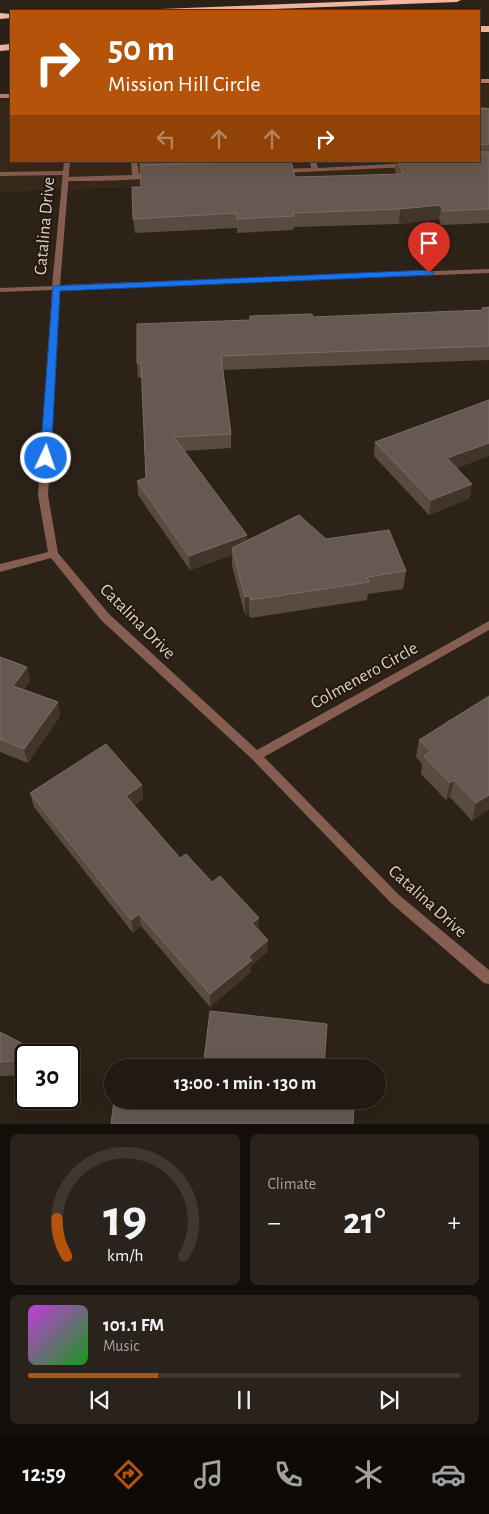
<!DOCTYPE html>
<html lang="en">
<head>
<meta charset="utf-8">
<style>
	:root { --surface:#221a12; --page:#2a231b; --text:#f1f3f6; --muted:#a2a19f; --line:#3f3832; --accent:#b45309 }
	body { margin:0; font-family:"Alegreya Sans",sans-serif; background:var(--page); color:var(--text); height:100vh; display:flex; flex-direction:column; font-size:19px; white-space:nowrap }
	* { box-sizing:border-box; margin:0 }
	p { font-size:16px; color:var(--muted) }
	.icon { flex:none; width:28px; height:28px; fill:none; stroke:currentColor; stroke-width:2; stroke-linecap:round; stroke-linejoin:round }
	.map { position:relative; height:1124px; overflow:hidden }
	.drawer { display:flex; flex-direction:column; gap:10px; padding:10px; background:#130e0a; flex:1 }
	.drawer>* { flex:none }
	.guide { position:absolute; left:10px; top:10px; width:470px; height:152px; border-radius:0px; box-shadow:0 5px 20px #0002,0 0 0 1px var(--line); background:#b45309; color:#fff; overflow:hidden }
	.speed { position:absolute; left:15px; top:1044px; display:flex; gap:10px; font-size:25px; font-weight:700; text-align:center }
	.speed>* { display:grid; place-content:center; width:65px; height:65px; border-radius:50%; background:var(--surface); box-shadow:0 5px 20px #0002,0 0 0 1px var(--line); line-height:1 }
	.speed .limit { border:2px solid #111; border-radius:8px; background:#fff; color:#111 }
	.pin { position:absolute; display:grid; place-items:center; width:42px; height:42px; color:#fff; margin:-51px -21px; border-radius:50% 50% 50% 0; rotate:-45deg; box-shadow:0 0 5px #0007 }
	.pin .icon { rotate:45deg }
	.me { position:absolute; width:55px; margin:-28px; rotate:3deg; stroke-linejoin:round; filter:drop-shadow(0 0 4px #0008) }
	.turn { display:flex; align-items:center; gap:18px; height:105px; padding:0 15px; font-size:22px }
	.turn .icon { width:65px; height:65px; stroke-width:2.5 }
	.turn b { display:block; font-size:35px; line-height:42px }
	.lanes { display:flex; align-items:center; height:48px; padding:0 15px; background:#0003; justify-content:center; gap:25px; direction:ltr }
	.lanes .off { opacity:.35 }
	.big { font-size:38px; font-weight:700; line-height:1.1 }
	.drawer .card { flex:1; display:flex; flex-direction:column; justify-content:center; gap:8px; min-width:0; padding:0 18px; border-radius:8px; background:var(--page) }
	.drawer .dial { align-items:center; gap:0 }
	.dial svg { height:130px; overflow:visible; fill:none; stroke:var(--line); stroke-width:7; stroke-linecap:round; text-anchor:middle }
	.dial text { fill:var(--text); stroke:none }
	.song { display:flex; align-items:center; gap:15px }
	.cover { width:60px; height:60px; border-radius:8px; background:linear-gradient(135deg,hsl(290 70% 55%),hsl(120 70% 35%)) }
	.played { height:5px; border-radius:2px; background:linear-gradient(90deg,var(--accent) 30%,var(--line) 30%) }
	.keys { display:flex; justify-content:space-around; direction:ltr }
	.heat { display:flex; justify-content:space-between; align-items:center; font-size:28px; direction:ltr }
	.drawer .tiles { flex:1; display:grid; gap:10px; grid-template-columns:1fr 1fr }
	.card:last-child { grid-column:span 2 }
	.trip { position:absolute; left:104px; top:1059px; width:282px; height:50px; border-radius:25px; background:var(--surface); box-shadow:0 5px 20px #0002,0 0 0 1px var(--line); font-weight:700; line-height:50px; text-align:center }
	.dock { display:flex; height:80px; justify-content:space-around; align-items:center; background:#0e0a07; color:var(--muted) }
	.dock .icon { width:35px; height:35px }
	.dock .current { color:var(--accent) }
	.dock b { font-size:22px; color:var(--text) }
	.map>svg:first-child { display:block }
	.built { fill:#382819 }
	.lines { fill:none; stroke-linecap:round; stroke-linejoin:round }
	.service { fill:#865e51; fill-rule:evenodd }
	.minor { fill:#865e51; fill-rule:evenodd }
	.secondary { fill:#bd7e69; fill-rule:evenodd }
	.motorway { fill:#f5b9a5; fill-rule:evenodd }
	.wall { fill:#594b42 }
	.shaded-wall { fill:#41352b }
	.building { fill:#665951; stroke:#786c64 }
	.route { fill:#1a73e8; stroke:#114b97 }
	.labels { text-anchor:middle; stroke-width:4; stroke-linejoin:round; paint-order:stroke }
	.street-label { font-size:18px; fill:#d8d0c9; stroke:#24180f }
</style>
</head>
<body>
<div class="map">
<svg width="489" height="1124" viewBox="0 0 489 1124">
	<rect width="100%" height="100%" fill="#2d2218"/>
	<path class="built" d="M479,84H489V174L0,192V101L11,100V161H479Z"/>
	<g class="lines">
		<path class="service" d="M479,107L489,108V112L479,111Z
			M131,161H137L139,174H152L155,176C148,181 81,181 66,181L63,179L66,177L132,175Z
			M310,161H316L318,168L409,163L412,165L409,167L282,173L279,171L282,169L311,168Z
			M0,172L66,171L69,173L66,175L0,176Z"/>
		<path class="minor" d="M64,161H70L60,285L489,269V273L60,290L48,495L58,553L109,614L257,750L489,621V630L264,757L399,895L489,970V984L484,983L391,903L252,759L101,620L51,558L0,572V564L48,552L38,495L52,290L0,292V288L52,286Z"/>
		<path class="secondary" d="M479,79H489V83H479Z
			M0,94H11V98H0Z"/>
		<path class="motorway" d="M391,0H461L457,2L221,11H157L161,9Z
			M0,13L11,14V18L0,19Z
			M479,26H489V32H479Z
			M11,44V50L0,51V45Z"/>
	</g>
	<path class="wall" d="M489,109V223L441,225L439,219L399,224L294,227L293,230L237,233V228L135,233L133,219L141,187L140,161H291L295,177L396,174L395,170L396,162H392V161H479V110Z
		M489,307V360L223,370L231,434V448L185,451L247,541L326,539L406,571L403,589L368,594L367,600L250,618L249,614L245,615L232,566V555L190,570L138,495L137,481L146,478L142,377L138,378L137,363L313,317L482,310V308Z
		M375,442L457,468L470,498L429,515L374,456Z
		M0,657L27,667L30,681L24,689L58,702L60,716L28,763L0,752Z
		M419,740L489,809L472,821L450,797L446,800L421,774L422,764L416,757Z
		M142,785L143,799L134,805L180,858L259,930L268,940L267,952L251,966V972L210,1007L141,926L133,933L34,807L30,793Z
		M0,1032L26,1055V1075L0,1076Z"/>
	<path class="shaded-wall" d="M441,205L439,219L399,224L400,209Z
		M489,443V456L445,473L447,458Z
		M472,484L470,498L429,515L431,500Z
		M247,535V549L232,548V555L190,570L189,556Z
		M249,596V614L245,615V597Z
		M27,667L30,681L16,700L13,686Z
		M58,702L60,716L28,763L24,749Z
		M454,780L450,797L446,800L450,783Z
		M142,785L143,799L127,810L126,796Z
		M489,795V809L472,821L476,803Z
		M139,914L141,926L133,933L131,920Z
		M259,918V930L252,923Z
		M268,940L267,952L251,966V972L210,1007V994L248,957Z"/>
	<path class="building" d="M489,109V144L479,145V110Z
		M479,152H489V209L443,211L441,205L400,209L293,213L294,216L237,219L236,213L133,219L132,187H141L140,166L259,161H291L295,177L403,174L398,161H479Z
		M140,161H235L140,165Z
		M489,307V346L221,356L231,434L174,437L247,535L189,556L137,481L146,478L141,363H137V324L250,320V316L312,314L313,317L483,310L482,308Z
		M489,400V443L447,458L472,484L431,500L375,442Z
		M299,515L326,539L389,530L406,571L367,577L369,582L251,600L249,596L245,597L232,548Z
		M0,657L27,667L13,686L58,702L24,749L0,739Z
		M489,696V795L476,803L454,780L450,783L424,756L431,752L419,740Z
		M106,744L142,785L126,796L180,858L186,854L212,882L220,876L259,918L252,923L268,940L248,957L252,960L210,994L139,914L131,920L30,793Z
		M210,1011L327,1024L324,1068H203Z
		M0,1032L45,1055H26V1060L0,1062Z
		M114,1100H338L354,1102L353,1124H111Z"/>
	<path class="route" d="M429,270L434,273L432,275L60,291L51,458L46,461L40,458L53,286Z"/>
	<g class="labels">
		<g class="street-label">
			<text transform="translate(44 226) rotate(-85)" y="6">Catalina Drive</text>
			<text transform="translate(138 621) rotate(45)" y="6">Catalina Drive</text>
			<text transform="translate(364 675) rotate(-29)" y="6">Colmenero Circle</text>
			<text transform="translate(428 901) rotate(42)" y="6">Catalina Drive</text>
		</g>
	</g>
</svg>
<div class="speed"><div class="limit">30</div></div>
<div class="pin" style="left:429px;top:273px;background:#d93025"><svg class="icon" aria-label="arrive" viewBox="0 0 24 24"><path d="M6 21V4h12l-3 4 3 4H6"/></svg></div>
<svg class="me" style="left:46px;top:458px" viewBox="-20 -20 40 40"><circle r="17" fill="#1a73e8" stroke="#fff" stroke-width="3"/><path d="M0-11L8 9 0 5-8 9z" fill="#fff"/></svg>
<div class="trip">13:00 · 1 min · 130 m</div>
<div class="guide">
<div class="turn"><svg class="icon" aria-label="right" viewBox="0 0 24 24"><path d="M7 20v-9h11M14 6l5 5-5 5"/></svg><div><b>50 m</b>Mission Hill Circle</div></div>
<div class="lanes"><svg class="icon off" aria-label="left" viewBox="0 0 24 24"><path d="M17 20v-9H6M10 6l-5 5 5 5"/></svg><svg class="icon off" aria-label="ahead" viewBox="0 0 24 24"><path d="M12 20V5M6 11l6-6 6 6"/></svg><svg class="icon off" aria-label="ahead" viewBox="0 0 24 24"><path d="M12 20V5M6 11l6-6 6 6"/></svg><svg class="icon" aria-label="right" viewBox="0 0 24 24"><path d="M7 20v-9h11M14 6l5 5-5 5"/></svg></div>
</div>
</div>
<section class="drawer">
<div class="tiles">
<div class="card dial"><svg viewBox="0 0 100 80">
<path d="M14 69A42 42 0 1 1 86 69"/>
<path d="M14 69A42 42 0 0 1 8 46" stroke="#b45309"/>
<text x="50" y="56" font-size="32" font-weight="700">19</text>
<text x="50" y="72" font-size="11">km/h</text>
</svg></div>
<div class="card"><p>Climate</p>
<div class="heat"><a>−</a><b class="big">21°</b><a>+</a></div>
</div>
<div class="card">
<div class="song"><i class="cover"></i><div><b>101.1 FM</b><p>Music</p></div></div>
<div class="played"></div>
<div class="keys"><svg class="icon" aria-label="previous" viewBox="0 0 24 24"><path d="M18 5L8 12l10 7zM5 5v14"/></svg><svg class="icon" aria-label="pause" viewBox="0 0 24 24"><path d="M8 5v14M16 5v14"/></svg><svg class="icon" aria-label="next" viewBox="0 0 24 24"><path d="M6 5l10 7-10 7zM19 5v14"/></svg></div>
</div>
</div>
</section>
<nav class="dock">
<b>12:59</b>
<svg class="icon current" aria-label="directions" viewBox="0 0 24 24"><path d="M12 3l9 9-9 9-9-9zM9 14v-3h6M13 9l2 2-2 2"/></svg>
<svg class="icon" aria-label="music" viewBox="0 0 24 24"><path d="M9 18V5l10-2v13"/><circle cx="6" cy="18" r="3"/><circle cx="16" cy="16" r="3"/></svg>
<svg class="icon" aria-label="phone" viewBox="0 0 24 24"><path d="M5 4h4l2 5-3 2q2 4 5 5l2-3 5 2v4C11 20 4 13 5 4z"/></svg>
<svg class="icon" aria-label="climate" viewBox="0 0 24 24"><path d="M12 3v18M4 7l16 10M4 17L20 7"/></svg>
<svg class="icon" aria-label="car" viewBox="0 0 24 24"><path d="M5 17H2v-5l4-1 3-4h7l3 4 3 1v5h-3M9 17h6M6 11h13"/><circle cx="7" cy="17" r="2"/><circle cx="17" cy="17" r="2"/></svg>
</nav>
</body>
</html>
